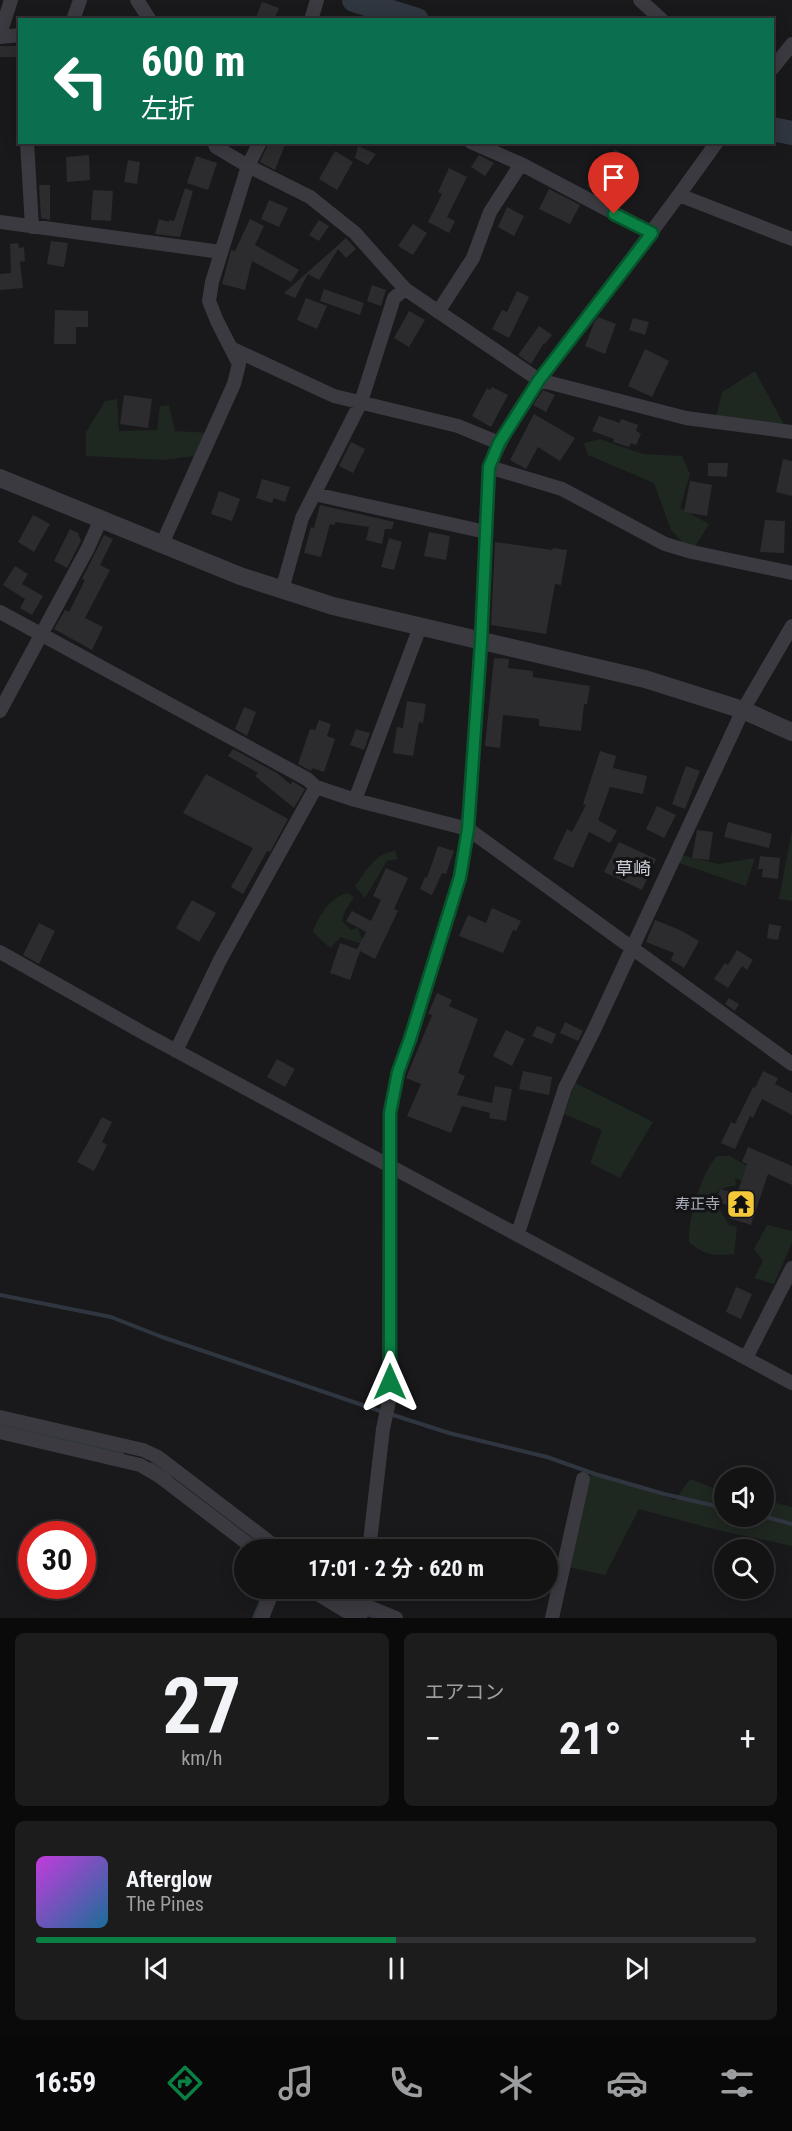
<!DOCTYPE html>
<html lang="ja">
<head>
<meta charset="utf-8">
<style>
	:root { --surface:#131314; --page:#1c1c1d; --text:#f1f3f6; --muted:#9d9ea0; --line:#323234; --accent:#0b8043 }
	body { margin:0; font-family:"Roboto Condensed","Noto Sans JP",sans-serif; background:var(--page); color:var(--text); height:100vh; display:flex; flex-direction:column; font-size:22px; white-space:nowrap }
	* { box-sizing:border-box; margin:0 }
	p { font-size:20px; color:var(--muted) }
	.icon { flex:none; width:33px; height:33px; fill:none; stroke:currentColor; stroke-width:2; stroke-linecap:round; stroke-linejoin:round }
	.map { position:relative; height:1618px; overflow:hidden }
	.side { display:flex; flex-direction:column; gap:15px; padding:15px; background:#0a0a0b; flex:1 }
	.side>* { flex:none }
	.guide { position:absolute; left:18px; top:18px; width:756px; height:126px; border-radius:0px; box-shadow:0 3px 15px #0003,0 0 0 2px var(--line); background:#0b6e4f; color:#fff; overflow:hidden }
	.buttons { position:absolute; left:714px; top:1467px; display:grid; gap:12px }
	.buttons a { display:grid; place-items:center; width:60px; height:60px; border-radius:50%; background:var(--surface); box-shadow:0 3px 15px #0003,0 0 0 2px var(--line); font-size:30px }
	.speed { position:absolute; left:18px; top:1521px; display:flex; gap:12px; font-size:30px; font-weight:700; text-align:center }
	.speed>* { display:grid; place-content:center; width:78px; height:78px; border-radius:50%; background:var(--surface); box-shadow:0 3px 15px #0003,0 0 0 2px var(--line); line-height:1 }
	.speed .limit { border:9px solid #d22; background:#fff; color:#111 }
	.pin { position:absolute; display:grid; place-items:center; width:51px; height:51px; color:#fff; margin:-62px -26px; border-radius:50% 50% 50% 0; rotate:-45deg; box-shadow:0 0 6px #0007 }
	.pin .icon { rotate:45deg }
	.me { position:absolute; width:66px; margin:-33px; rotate:0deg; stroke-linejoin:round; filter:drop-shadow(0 0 4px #0008) }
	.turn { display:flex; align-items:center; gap:21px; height:126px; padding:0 24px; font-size:27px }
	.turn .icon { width:78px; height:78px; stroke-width:2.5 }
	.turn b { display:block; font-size:42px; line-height:51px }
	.big { font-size:45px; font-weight:700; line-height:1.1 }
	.side .card { flex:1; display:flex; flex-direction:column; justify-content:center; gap:9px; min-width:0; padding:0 21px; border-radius:9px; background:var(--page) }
	.side .dial { align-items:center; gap:0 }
	.dial b { font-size:78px; line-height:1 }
	.song { display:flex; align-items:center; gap:18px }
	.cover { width:72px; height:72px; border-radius:9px; background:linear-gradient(135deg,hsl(290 70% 55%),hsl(200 70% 35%)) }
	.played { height:6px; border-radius:3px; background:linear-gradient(90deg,var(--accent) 50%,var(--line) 50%) }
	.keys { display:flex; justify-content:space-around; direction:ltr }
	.heat { display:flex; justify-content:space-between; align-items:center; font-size:33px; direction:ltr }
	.side .tiles { flex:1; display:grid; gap:15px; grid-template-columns:1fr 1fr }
	.card:last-child { grid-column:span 2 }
	.trip { position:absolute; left:234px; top:1539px; width:324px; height:60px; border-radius:30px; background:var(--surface); box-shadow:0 3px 15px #0003,0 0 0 2px var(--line); font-weight:700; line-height:60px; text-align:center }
	.dock { display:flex; height:96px; justify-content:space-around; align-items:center; background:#080808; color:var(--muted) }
	.dock .icon { width:42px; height:42px }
	.dock .current { color:var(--accent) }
	.dock b { font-size:27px; color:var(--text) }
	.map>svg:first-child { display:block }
	.green { fill:#1f2721 }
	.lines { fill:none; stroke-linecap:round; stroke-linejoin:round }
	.stream { stroke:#2f3640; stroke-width:4 }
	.river { stroke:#2f3640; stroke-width:24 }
	.building { fill:#2c2c2f }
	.minor { stroke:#3a3a40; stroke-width:14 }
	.tertiary { stroke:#3a3a40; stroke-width:18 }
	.route-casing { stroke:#07532c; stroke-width:15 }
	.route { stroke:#0b8043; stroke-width:10 }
	.labels { text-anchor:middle; stroke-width:6; stroke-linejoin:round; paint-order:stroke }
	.poi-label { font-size:15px; fill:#abafbb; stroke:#141416; text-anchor:end }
	.quarter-label { font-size:18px; fill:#ccced7; stroke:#141416 }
</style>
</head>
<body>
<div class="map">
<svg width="792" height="1618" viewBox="0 0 792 1618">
	<rect width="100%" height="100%" fill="#19191b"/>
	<path class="green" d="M755,371L788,432L715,422L722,392Z
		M117,399L119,431L157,430L160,406L169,405L175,431L212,433L194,456L163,460L86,456V432L105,401Z
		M600,439L643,454L682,456L690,474L680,508L709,524L692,552L671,530L654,483L588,455L584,443Z
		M792,830V901L779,899Z
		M395,851L398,859L387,861L365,898L355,886C367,870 374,854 395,851Z
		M682,855L718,864L755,858L746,886L679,863Z
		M348,893L354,897L345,911L342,921L351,930L358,927L360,935L365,942L358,943L341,937L330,948L313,932C318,916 331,896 348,893Z
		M575,1083L653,1122L620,1178L590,1163L602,1130L564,1114Z
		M717,1156H730L754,1170L746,1183L735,1178L736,1185L720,1189L712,1197L729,1225L737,1227L734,1254C712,1256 706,1256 689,1242C688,1219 701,1173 717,1156Z
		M767,1225L792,1231V1243L774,1284L754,1278L763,1261L754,1249Z
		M595,1474L675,1500L690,1479L724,1492V1516H764V1500L792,1507V1546L713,1529L639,1509L605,1575L568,1567L583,1479Z"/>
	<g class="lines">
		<path class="stream" d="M0,1295L111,1317L162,1337L383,1412
			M390,1414L449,1433L547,1457L595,1474L664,1494L724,1508
			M0,1425L122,1454
			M152,1464L171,1475
			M762,1516L792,1524
			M366,1614L377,1618
			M254,1618L263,1597"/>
		<path class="river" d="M354,0L417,20
			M772,129L792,133"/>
	</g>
	<path class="building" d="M262,2L279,8L274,20H255Z
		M0,46H20V57H0Z
		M269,142H286L275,170L260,162Z
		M358,146L376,154L368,165L355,158Z
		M615,149L625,156L611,175L615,178L602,196L587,186Z
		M335,151L353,162L337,190L319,179Z
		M89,155L90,180L67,182L66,157Z
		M479,155L494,163L485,176L471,167Z
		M196,156L217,163L208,190L187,183Z
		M128,160L140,162L137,184L124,182Z
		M449,168L467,177L447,217L455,221L449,233L428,222L442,194L438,192Z
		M39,185H50V220L41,218Z
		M185,188L193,191L180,237L155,234L159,219L169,222V220L174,221Z
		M549,189L580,205L570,224L539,209Z
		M93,190L113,191L111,221L91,220Z
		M269,200L288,208L279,227L261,219Z
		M507,207L524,216L514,236L498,227Z
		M250,219L264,226L255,245L299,270L291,282L252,261L245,290L222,284L231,250L235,251Z
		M319,220L329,226L319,241L309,235Z
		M413,224L427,233L413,255L398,246Z
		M346,238L356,249L346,258L336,247Z
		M51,241L68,243L64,267L47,264Z
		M18,243L19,248L24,247L25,261L20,262L23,288L0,290V274L11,273L10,244Z
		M336,247L338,249L319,280L308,274L295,298L284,293Z
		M372,285L386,290L381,306L367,301Z
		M324,289L364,303L360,315L320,301Z
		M517,291L529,297L509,338L492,329L502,310L507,312Z
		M306,298L327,306L317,329L297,320Z
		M55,310L88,311V327H76V344H54Z
		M409,311L425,320L409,347L394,338Z
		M598,317L616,324L605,354L585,346L594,323Z
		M633,318L649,322L645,335L629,330Z
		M539,326L552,335L545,344L544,343L531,364L518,355Z
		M645,349L669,361L652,397L628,386Z
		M492,387L508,395L491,427L472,416L487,388L490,390Z
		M543,390L555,395L546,412L533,405Z
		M124,395L152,399L148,428L120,424Z
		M534,414L575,438L560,461L538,447L526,469L510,460Z
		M599,416L620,423L621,419L638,425L636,431L641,434L636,445L631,443L629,447L613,442L614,439L592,431Z
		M351,442L365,449L353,473L339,466Z
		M783,459L792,461V496L776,492Z
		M708,463H728L727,477L708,476Z
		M262,479L290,487L285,502L274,498L272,503L256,498Z
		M690,481L712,485L707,516L684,512Z
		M219,491L240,499L232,521L211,514Z
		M320,505L394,522L392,529H385L382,544L366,540L369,527L335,522V525L330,524L321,557L304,553L311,527L314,528Z
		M33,515L50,524L34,552L18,542Z
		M765,520L785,521L784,553L760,552Z
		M70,529L78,533L81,541L67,568L54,561Z
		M429,532L450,536L446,560L424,556Z
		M104,535L113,539L100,565L110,570L85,618L103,627L92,650L54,629L65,610L69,612L85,580L82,579Z
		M389,538L402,542L394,570L381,567Z
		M495,542L552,550L553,548L567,550L561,585L555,584L546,634L491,625Z
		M15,566L28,574L22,584L43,596L32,615L20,608L25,599L3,585Z
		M494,658L509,659L508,668L533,671V677L590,686L587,704H584L581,731L539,726V719L503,715L500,748L485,746Z
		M407,701L426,704L423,723L419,722L413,756L393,753L397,727L403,728Z
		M244,707L256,712L247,736L235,729Z
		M319,720L331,724L327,736L335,739L324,772L312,768L311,771L298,764L310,729L315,730Z
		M356,729L370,733L364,750L350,745Z
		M233,749L277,773L291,785L292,781L305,789L294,808L255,776L258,773L228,756Z
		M600,751L616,756L613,768L647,776L643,794L610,787L598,820L617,831L610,843L589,832L573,868L553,859L567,829L572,832L586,805L583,804Z
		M686,766L700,771L685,809L672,804Z
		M206,774L288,819L270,852L267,851L243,894L231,887L253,848L183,813Z
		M657,806L676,815L664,838L646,829Z
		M728,822L772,834L769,848L724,837Z
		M697,830L713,832L709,860L692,858Z
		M619,842L656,859L642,890L604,872Z
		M438,846L454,851L446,874L442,873L432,895L420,889L425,877L427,878Z
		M760,856L780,858L778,879L762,877L763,869H758Z
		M386,868L408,878L394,909L398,911L375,959L360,951L350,980L330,973L340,943L357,949L366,932L346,921L352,911L371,921L381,900L373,896Z
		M192,900L216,913L199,942L176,928Z
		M492,908L521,921L516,931L513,930L503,953L459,936L468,915L486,923Z
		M655,920L680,930L699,941L684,968L671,960L674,953L646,942Z
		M39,923L55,931L39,964L23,955Z
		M769,924L781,926L778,940L767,938Z
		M737,950L753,960L747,970L742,966L728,988L714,979L725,963L728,965Z
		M437,993L452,1000L449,1006L478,1019L458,1073L465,1076L457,1095L492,1103L495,1086L512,1089L506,1121L489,1118L490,1113L462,1106L451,1133L407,1116L421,1084L406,1078L432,1015L428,1014Z
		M729,998L739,1004L735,1011L725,1004Z
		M565,1022L583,1031L578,1041L560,1033Z
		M537,1026L556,1034L552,1044L532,1036Z
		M506,1030L525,1039L512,1066L493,1056Z
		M277,1059L295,1069L285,1087L267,1077Z
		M523,1071L552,1077L549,1095L519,1089Z
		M763,1071L778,1078L775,1084L792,1093V1115L762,1099L753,1118L750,1116L735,1149L721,1143L731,1122L735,1124L753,1087L755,1088Z
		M102,1117L112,1122L102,1142L107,1145L94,1171L77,1162Z
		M748,1147L792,1166V1185L768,1174L751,1225L729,1218L733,1207L716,1201L720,1189L737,1194L747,1164L742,1162Z
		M736,1287L752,1294L741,1319L726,1312Z"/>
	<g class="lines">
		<path class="minor" d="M137,0L150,20
			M640,0L662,20
			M73,20L80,0
			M311,20L317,0
			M0,34L11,0
			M0,37L20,35
			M772,69L792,44
			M27,142L32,227
			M214,142L216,147L248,166L310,197L355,233L405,289L539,380L686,418L792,432
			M471,142L521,164L652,233
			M679,195L792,239
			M0,222L221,252
			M438,312L473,258L490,212L521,164
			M233,349L334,396L458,426L499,443
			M489,467L562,489L665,544L692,552L792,573
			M314,494L486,532
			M162,544L234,384L239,364L217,321L209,301L212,282L248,166L260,142
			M282,590L302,518L361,402L394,298L405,289
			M0,612L307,779L316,787L355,800L468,829L792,1064
			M0,711L88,548L101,519
			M355,800L420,627
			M0,952L147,1035L792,1383
			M176,1051L220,960L316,787
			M518,1233L565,1088L594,1030L743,710L792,626
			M746,1358L792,1268
			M0,1417L143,1450L158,1457L280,1550
			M0,1432L140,1465L159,1476L256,1550
			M369,1550L383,1429L389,1401L390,1113L398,1072L410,1039L460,877L468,829L481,642L489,467C514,407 558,356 597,304C638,251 678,197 717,142
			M308,1588L357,1618
			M332,1588L349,1599L396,1618
			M362,1613L365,1588
			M262,1618L274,1588
			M552,1618L583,1479"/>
		<path class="tertiary" d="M0,478L240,576L333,606L645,679L743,710L792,732"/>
	</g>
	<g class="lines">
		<g class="route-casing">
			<path id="route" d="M390,1382V1113L398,1072L410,1039L460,877L468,829L481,642L489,467L499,443L539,380L652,233L614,214"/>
		</g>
		<use href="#route" class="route"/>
	</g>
	<defs>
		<g id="temple-square" transform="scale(1.5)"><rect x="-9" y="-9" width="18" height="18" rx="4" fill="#f4c839" stroke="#141416"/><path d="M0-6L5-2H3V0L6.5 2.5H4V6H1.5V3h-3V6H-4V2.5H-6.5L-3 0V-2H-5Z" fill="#111"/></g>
	</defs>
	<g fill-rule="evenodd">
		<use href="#temple-square" x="741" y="1204"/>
	</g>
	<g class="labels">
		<g class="poi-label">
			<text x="720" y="1209">寿正寺</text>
		</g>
		<g class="quarter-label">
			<text x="633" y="875">草崎</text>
		</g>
	</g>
</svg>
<div class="buttons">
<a><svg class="icon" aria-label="sound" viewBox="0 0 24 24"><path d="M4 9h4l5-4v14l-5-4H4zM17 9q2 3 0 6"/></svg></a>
<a><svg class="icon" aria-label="search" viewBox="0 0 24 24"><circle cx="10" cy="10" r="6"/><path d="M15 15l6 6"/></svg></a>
</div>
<div class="speed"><div class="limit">30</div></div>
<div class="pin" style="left:614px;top:214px;background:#d93025"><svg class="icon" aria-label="arrive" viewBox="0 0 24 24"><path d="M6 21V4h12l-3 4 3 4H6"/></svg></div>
<svg class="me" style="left:390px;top:1382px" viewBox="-20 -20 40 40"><path d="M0-17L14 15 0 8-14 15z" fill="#0b8043" stroke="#fff" stroke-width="4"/></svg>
<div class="trip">17:01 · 2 分 · 620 m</div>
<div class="guide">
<div class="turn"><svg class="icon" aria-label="left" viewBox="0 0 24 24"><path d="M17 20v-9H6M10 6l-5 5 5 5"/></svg><div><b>600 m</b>左折</div></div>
</div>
</div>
<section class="side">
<div class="tiles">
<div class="card dial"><b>27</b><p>km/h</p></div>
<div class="card"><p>エアコン</p>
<div class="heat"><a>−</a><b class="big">21°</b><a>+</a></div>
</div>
<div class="card">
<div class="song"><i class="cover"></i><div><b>Afterglow</b><p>The Pines</p></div></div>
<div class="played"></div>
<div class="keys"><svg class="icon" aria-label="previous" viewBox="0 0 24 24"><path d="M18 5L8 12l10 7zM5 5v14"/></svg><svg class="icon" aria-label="pause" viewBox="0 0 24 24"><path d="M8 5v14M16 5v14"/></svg><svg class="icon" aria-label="next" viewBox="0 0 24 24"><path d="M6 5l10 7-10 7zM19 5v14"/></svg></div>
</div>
</div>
</section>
<nav class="dock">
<b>16:59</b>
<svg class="icon current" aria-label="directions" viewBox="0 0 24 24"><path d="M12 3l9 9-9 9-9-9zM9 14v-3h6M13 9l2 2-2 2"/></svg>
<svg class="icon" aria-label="music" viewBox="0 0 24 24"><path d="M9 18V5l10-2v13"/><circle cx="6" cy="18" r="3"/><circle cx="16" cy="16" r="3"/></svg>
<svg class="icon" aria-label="phone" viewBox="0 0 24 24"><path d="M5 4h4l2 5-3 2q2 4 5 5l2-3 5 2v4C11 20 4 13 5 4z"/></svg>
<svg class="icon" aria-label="climate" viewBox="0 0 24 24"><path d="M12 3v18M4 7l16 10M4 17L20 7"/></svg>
<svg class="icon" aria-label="car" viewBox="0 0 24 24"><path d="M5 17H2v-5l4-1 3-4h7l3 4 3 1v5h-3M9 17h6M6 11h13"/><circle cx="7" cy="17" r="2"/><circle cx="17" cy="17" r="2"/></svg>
<svg class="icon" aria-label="filters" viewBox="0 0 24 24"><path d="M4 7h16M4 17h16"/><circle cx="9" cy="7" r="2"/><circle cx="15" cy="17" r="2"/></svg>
</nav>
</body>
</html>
